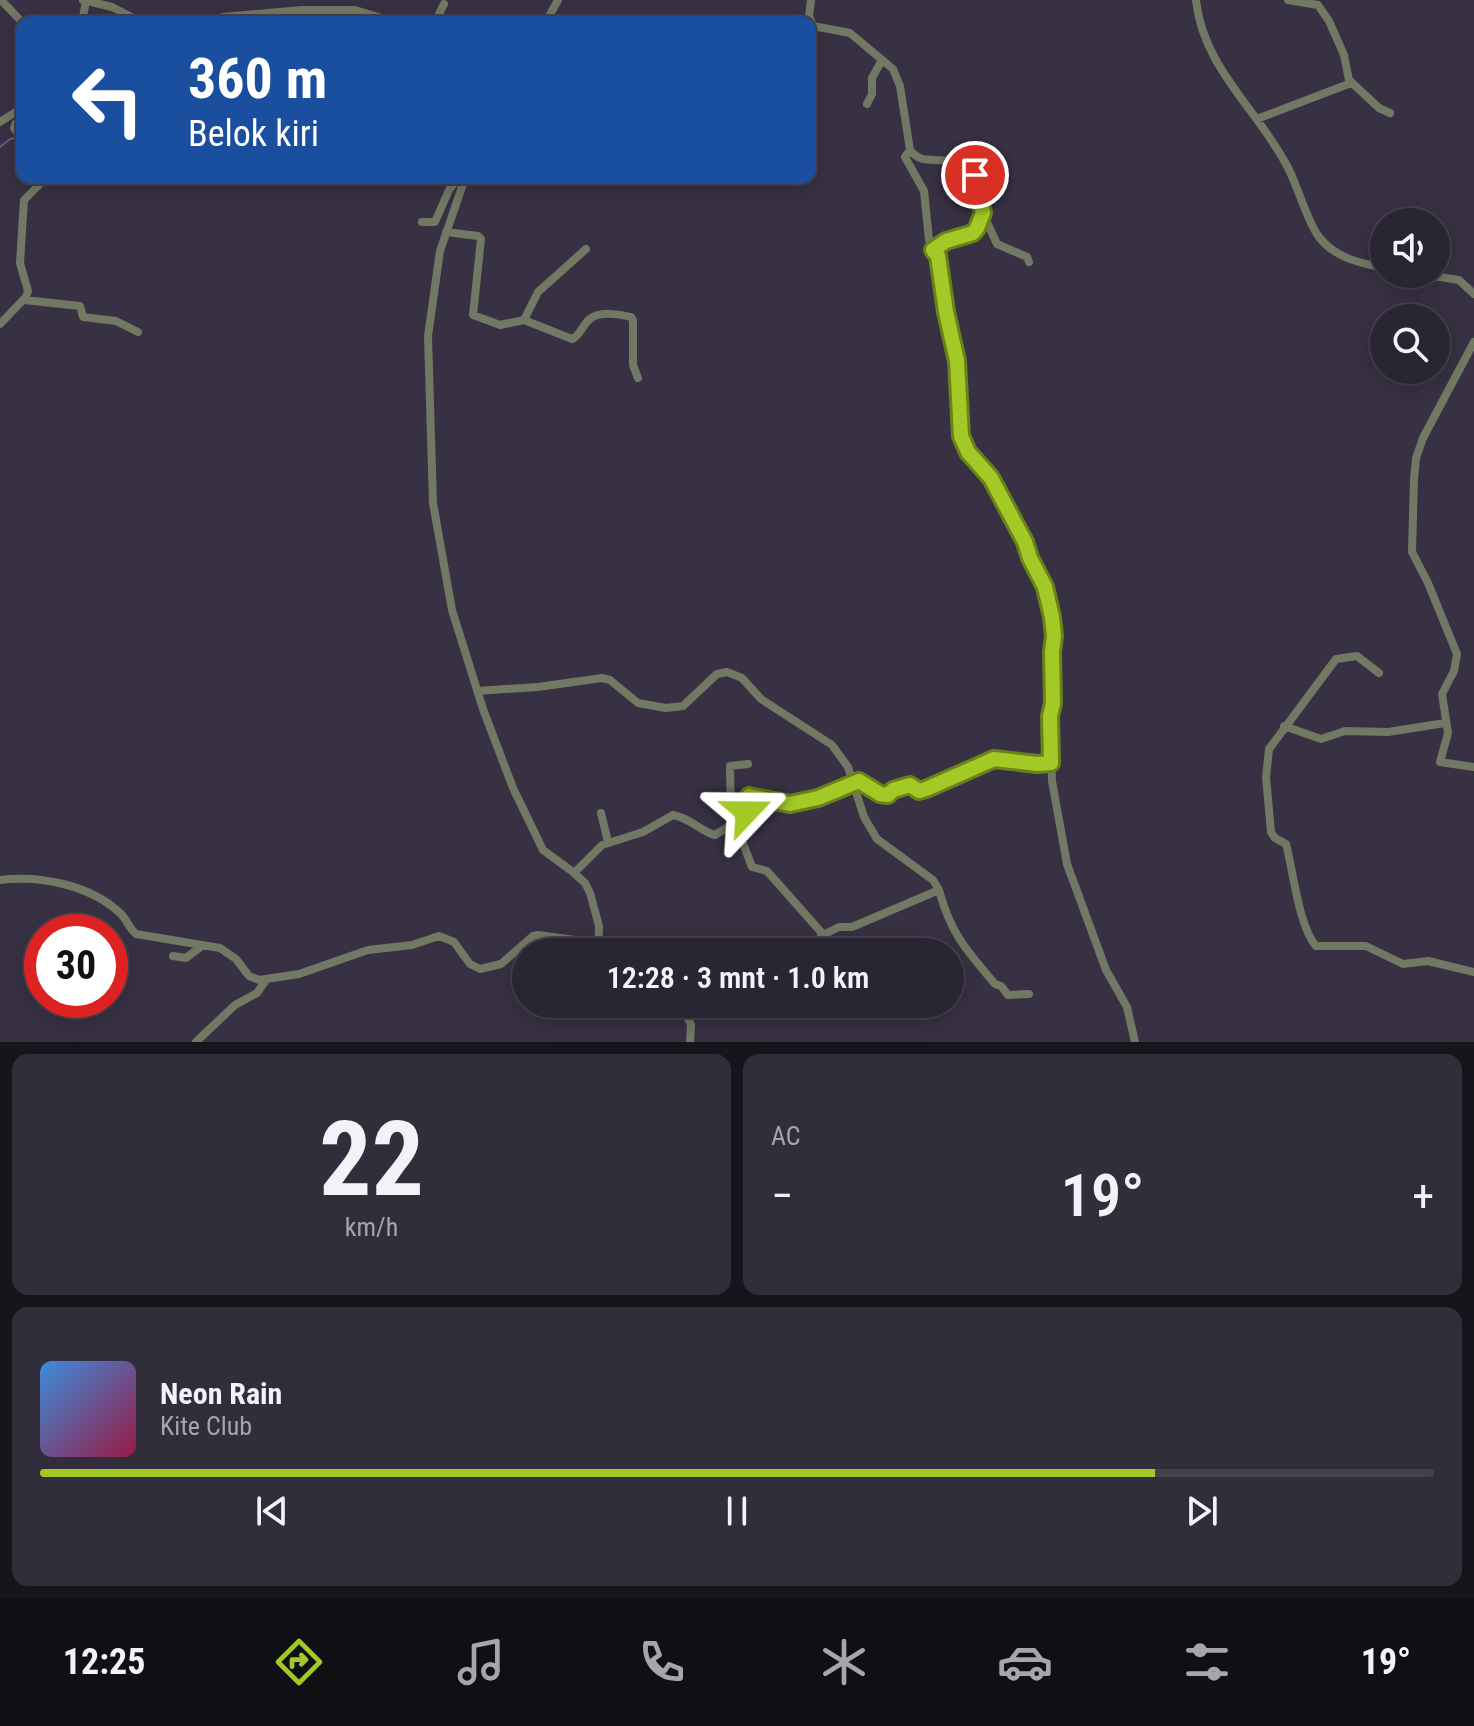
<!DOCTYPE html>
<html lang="id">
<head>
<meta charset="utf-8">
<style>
	:root { --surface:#292532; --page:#312d3a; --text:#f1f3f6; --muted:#a5a5ac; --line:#45424d; --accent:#a3c927 }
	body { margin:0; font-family:"Roboto Condensed",sans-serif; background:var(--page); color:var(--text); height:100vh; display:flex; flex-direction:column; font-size:30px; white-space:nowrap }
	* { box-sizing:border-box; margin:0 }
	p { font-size:26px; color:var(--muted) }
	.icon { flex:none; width:44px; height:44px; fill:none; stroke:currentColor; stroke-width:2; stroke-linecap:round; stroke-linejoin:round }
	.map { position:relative; height:1042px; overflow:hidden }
	.panel { display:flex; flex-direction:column; gap:12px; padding:12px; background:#17141c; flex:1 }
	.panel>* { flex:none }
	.top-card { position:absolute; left:16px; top:16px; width:800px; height:168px; border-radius:16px; box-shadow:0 4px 20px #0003,0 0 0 2px var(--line); background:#1a4fa0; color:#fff; overflow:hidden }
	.fabs { position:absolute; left:1370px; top:208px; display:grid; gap:16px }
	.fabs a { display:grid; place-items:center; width:80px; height:80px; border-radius:50%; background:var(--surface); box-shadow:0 4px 20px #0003,0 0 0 2px var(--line); font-size:40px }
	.speed { position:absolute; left:24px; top:914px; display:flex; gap:16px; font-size:40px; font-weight:700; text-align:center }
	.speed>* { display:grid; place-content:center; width:104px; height:104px; border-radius:50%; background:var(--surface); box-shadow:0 4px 20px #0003,0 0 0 2px var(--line); line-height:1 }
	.speed .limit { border:12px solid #d22; background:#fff; color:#111 }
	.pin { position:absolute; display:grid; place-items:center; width:68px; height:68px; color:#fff; margin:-34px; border:4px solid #fff; border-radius:50%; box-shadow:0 2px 8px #0007 }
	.me { position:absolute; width:88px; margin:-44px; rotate:67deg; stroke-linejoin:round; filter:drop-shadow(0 0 6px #0008) }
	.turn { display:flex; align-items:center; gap:28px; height:168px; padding:0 40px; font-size:36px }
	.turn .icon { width:104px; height:104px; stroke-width:2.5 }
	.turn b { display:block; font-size:56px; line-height:68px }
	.big { font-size:60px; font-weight:600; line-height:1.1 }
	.panel .widget { flex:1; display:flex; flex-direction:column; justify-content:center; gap:12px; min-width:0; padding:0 28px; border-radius:16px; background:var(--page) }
	.panel .dial { align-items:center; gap:0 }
	.dial b { font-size:104px; line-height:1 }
	.song { display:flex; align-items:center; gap:24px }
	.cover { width:96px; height:96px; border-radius:12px; background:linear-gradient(135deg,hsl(210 70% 55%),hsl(340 70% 35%)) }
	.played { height:8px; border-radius:4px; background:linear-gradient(90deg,var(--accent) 80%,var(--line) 80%) }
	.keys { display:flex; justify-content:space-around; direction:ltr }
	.heat { display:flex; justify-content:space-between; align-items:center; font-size:44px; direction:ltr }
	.panel .tiles { flex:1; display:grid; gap:12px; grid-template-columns:1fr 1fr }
	.widget:last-child { grid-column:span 2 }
	.trip { position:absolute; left:512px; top:938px; width:452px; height:80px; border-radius:40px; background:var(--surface); box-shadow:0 4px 20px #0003,0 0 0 2px var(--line); font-weight:600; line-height:80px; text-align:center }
	.tab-bar { display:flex; height:128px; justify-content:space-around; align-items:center; background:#100f14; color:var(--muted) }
	.tab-bar .icon { width:56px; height:56px }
	.tab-bar .on { color:var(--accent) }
	.tab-bar b { font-size:36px; color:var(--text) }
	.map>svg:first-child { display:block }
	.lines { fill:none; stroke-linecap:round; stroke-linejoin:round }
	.stream { stroke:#6a5c87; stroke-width:2 }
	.minor { stroke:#717864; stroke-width:8 }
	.route-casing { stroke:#6a8319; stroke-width:20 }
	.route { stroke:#a3c927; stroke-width:14 }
</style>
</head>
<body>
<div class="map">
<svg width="1474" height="1042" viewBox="0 0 1474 1042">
	<rect width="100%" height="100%" fill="#373143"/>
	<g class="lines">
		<path class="stream" d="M342,22L343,11
			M0,147L10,139L16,138"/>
		<path class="minor" d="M1,0L22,22
			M83,0L112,7L141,22
			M811,0L809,16L813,26L850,33L893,69L900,86L910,150C921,164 931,158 947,161C957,163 968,170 977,176L980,207L997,244L1027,257L1029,262
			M1196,0C1203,67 1256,108 1286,164C1298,185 1306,220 1319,237C1335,258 1360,263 1384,268
			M1288,0L1318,5L1329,21L1344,55L1349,80L1379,108L1390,113
			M82,22L86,1
			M212,22L223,17L302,10H355L395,22
			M435,22L444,4
			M546,22L558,0
			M867,104L872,94V78L882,60
			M1257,119L1351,83
			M22,120L16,123L14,128L22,139
			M0,122L22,108
			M910,150L905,157L924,191L929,240L938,256L946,312L957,361L961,436L968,452L991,478L1025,542L1030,558L1045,587L1054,636L1052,652L1053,703L1050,716L1052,781L1067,864L1106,970L1127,1007L1135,1042
			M465,178L440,251L428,336L433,503L452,610L483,709L513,788L543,850L573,872L585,883L590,893L599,926L598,952
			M422,222H435L449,190L458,178
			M446,232L478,236L481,239L473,315L500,325L524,320L572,339C581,335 582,325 590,319C599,311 620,314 631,317L633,320V365L638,378
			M933,250L946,241L973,233L983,213
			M1421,274L1459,280L1474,294
			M24,300L80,306L83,317L116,321L138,332
			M524,320L538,292L586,249
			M0,324L26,297L28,291L20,263L24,200L46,178
			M1474,342L1423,438L1416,458L1414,479L1412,552L1428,583L1457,654L1454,671L1442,694L1448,733L1440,762L1474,767
			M1379,673L1357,656L1336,659L1269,749L1266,777L1271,832L1275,838L1286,844C1293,870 1299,927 1316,946H1366L1403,964L1428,961L1474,972
			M477,691L538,687L602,678L610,680L638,703L666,708L683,706L717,674L727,672L742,678L761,699L832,745L848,767L864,817L877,839L933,880L939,890
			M1284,726L1321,739L1345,731L1388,732L1445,723
			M601,813L608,842
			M736,825L752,867L767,871L821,932L822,948L825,952
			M731,827L730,766L748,764
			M574,873L602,845L643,832L673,815C691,818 701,832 715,835L746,816L749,796L790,804L818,798L859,781L880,794L888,795L893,790L910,785L919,791L926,789L994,759L1037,764L1051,763
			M0,880C40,875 91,885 121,914C127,920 129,928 136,934L220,948L236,959L249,976L259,980L299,974L368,950L412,945L439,936L454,942L470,964L480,969L501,964L533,936L538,935L575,940L589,952
			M823,935L839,927H852L939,890C951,934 966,950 995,984L1001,986L1008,995L1029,994
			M173,956L186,958L203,945
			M682,1004L691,1025L690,1042
			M886,1004H890
			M196,1042L235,1005L257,993L266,980"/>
	</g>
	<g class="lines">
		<g class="route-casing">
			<path id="route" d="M747,812L749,796L790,804L818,798L859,781L880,794L888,795L893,790L910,785L919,791L926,789L994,759L1037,764L1051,763L1050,716L1053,703L1052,652L1054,636L1052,617L1045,587L1030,558L1025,542L991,478L968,452L961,436L957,361L946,312L938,256L933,250L946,241L973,233L977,228L983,213L975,175"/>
		</g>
		<use href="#route" class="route"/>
	</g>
</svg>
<div class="fabs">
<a><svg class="icon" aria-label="sound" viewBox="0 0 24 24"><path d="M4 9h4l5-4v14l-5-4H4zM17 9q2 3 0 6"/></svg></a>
<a><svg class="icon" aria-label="search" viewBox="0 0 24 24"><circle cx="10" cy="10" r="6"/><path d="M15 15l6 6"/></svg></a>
</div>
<div class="speed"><div class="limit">30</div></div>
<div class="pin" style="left:975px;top:175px;background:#d93025"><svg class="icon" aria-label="arrive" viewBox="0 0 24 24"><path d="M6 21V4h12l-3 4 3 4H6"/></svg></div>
<svg class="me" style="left:747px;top:812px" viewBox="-20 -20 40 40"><path d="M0-17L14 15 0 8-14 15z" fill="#a3c927" stroke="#fff" stroke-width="4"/></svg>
<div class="trip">12:28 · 3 mnt · 1.0 km</div>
<div class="top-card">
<div class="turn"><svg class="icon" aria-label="left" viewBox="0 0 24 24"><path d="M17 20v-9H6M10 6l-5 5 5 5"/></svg><div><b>360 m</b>Belok kiri</div></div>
</div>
</div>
<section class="panel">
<div class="tiles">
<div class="widget dial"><b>22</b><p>km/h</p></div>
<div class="widget"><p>AC</p>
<div class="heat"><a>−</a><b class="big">19°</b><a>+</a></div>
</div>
<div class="widget">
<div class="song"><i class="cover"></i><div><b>Neon Rain</b><p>Kite Club</p></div></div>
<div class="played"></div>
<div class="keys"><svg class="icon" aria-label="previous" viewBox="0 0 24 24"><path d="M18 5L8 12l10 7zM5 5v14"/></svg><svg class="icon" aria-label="pause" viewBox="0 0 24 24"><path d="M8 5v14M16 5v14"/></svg><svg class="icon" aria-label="next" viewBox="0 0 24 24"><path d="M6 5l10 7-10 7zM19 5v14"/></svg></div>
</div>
</div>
</section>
<nav class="tab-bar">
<b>12:25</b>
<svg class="icon on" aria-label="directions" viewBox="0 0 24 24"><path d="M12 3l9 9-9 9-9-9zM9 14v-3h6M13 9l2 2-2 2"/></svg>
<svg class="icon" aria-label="music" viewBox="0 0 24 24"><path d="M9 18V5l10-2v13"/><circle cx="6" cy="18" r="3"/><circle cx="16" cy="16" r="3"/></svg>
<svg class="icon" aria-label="phone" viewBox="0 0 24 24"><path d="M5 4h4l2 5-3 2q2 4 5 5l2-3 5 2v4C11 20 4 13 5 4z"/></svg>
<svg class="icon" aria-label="climate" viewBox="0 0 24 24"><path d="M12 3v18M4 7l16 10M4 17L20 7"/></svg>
<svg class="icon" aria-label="car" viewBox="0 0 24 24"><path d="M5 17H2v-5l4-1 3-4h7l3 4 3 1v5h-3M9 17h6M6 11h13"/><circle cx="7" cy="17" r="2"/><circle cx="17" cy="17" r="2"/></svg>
<svg class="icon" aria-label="filters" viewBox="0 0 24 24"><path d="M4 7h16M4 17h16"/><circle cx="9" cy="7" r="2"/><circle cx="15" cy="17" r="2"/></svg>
<b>19°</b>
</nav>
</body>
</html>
